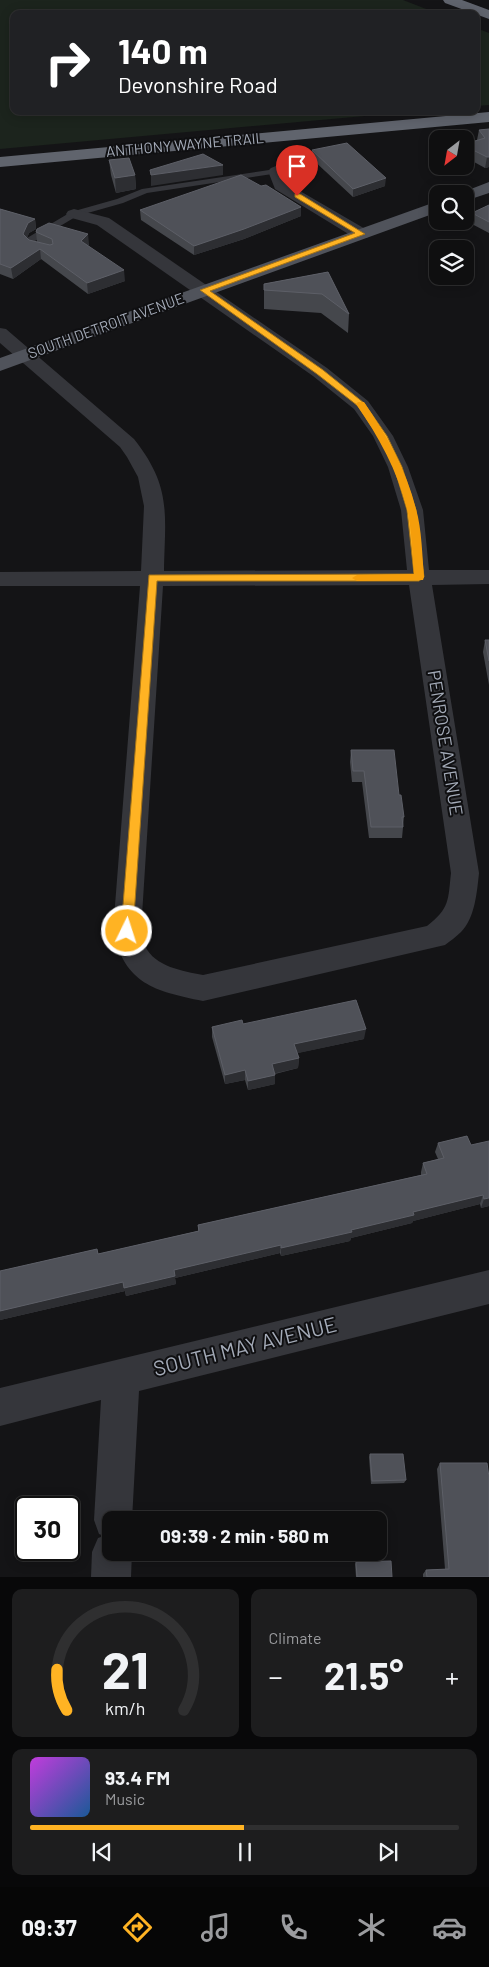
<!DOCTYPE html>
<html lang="en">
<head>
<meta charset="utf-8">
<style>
	:root { --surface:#0f0f10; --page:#1d1d1e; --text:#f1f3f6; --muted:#9b9c9f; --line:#2f2f30; --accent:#ffb323 }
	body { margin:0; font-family:Barlow,sans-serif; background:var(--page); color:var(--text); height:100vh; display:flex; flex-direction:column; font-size:19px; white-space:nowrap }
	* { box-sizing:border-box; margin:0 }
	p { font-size:16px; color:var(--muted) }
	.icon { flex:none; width:28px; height:28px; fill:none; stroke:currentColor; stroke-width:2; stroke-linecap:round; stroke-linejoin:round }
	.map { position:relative; height:1577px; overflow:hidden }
	.side { display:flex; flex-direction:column; gap:12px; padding:12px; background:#080809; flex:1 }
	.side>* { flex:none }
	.hud { position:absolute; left:10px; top:10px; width:470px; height:105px; border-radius:10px; box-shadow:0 2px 12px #0003,0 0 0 1px var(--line); background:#202124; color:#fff; overflow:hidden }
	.needle { width:32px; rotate:211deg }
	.buttons { position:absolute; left:429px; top:130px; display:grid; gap:10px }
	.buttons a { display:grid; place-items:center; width:45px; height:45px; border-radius:10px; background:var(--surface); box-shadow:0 2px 12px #0003,0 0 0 1px var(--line); font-size:25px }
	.speed { position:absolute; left:15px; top:1496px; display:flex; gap:10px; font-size:25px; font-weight:700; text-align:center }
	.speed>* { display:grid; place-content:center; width:65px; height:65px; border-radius:50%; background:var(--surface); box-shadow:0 2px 12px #0003,0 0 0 1px var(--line); line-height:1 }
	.speed .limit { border:2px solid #111; border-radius:8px; background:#fff; color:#111 }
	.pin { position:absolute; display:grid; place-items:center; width:42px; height:42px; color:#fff; margin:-51px -21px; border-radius:50% 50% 50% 0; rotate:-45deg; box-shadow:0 0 5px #0007 }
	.pin .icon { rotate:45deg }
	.me { position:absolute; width:55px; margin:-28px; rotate:4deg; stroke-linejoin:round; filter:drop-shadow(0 0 4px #0008) }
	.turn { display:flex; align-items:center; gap:18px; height:105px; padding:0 25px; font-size:22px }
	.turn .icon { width:65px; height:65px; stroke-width:2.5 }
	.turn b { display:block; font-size:35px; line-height:42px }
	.big { font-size:38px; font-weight:700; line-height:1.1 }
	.side .tile { flex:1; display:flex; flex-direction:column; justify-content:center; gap:8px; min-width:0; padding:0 18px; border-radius:10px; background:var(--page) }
	.side .dial { align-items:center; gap:0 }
	.dial svg { height:130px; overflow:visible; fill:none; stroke:var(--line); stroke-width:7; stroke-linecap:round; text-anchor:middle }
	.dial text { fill:var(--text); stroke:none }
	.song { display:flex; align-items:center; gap:15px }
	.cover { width:60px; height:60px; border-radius:8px; background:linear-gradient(135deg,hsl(290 70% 55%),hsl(210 70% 35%)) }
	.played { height:5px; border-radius:2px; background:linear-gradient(90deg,var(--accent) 50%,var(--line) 50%) }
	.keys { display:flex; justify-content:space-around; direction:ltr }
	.heat { display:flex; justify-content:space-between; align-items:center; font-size:28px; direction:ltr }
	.side .tiles { flex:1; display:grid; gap:12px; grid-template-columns:1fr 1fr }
	.tile:last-child { grid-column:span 2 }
	.trip { position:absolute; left:102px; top:1511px; width:285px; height:50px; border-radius:10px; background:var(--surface); box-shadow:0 2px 12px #0003,0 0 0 1px var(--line); font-weight:700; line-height:50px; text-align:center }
	.menu { display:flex; height:80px; justify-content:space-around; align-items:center; background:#060606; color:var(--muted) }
	.menu .icon { width:35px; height:35px }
	.menu .selected { color:var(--accent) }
	.menu b { font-size:22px; color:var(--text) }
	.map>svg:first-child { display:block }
	.green { fill:#1c241d }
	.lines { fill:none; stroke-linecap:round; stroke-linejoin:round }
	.lane { fill:#35363b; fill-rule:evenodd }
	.street { fill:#35363b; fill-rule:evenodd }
	.primary { fill:#50535b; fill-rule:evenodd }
	.highway { fill:#60646d; fill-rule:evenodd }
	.wall { fill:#45474c }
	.shaded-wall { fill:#2d2e32 }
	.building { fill:#4f5158; stroke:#5d5f67 }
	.route { fill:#ffb323; stroke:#a67417 }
	.slow { fill:#f59e0b }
	.labels { text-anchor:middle; stroke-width:4; stroke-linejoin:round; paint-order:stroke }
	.far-street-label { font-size:15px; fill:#a4abb8; stroke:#0f0f11 }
	.street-label { font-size:18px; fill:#a4abb8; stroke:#0f0f11 }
	.near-street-label { font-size:21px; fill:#a4abb8; stroke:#0f0f11 }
</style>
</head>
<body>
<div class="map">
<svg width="489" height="1577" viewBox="0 0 489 1577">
	<rect width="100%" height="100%" fill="#141416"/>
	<path class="green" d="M0,0H403L439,14H14V111H420L0,149Z
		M476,28L489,33V105L476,106Z"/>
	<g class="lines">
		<path class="lane" d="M276,169L280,171L279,173L147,193L123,203L77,216L35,241V244L46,249V253H40L27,245V238L71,212L117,199L142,189Z"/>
		<path class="street" d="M276,166L281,168L288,184L367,230L369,234L367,238H355L275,189L268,171L271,168Z
			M74,209L109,218L327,368L368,401L393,436L408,467L423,510L429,570H489V584L432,585L479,873C477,892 475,918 461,932C456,937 450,941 445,945L203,1001C154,991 125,984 113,931L140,586H0V572L141,571L144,506L138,477L127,457L120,447L0,343V328L6,329L134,439C172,487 165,514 164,571L407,570L401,510L388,467L373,436L354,409L313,376L97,225L68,217L66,214L68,211ZM409,585L451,873C448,900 450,908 427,926L203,975C183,971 155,967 145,946C143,942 143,936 141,931L163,586Z
			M489,1270V1304L139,1391L132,1520H111V1552H132L131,1577H91L92,1552L98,1538L104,1536L99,1534L94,1520L101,1400L0,1426V1388Z"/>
		<path class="primary" d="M489,182V193L465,201V194H458Z
			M438,201V212L0,371V358Z"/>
		<path class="highway" d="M443,0H462L489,10V19L445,3Z
			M489,112V122L0,167V157Z"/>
	</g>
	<path class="wall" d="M489,129V167L485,168L465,157V144L477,140L479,130Z
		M312,150L385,186L353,197L311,158Z
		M109,160L135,175L136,189L116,193L111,175Z
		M489,205V233L470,223L472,213Z
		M0,209L35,219L36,229L29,233L27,238L29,240L37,242L36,232L89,244L88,246L125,281L88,294L41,259L13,279L0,274Z
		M140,210L301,216L244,239L194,255L141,220Z
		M328,272L349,314L348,333L321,313L264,309V284Z
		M485,640H489V685L483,652Z
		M351,750L399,795L404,817L402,838H369L362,782H352L350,762Z
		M243,1024L364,1039L297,1053L299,1058L298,1068L275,1074V1084L248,1090L245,1080L225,1084L212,1037V1027Z
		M467,1136L489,1206L481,1208L480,1204L413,1221L412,1223L351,1238L350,1241L281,1256L280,1253L175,1278L176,1284L126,1296L125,1291L0,1320V1271L97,1249L98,1254L198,1231V1225L421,1175V1172L423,1163L438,1159L435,1152L438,1143Z
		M370,1454L406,1480L404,1483L371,1484L369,1457Z
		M440,1463L489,1577H423V1574L426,1570L445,1569L437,1469Z
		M356,1562L392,1577H356L355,1564Z"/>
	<path class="shaded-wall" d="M487,157H489V167L485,168Z
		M223,165V175L151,186V175Z
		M135,175L136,189L116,193L115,178Z
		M386,178L385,186L353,197V189Z
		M301,207V216L244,239L194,255V246Z
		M35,219L36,229L29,233L25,244L23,234L28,223Z
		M88,234L89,244L82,252L81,241Z
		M40,249L41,259L13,279L11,268Z
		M124,270L125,281L88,294L87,283Z
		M366,1029L364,1039L294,1054V1044Z
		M299,1058L298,1068L272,1074V1064Z
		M245,1070V1080L225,1084V1075Z
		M275,1075V1084L248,1090V1081Z
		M483,1195L480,1204L413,1221L412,1223L351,1238L350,1241L281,1256V1248L413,1212Z
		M489,1198V1206L481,1208L484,1199Z
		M281,1245L280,1253L175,1278L176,1284L126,1296L125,1291L0,1320V1311Z"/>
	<path class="building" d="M489,129V157H487L465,146V144L485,138L479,130Z
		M347,143L386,178L353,189L312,150Z
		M203,154L223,165L151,175L150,170Z
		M129,158L135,175L115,178L109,160Z
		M241,175L261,186L266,185L301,207L244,229L194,246L140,210Z
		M489,205V222L472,213Z
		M0,209L35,219L28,223L23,234L29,240L50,245L53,244L52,239L36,232L37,229L49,223L88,234L81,241L124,270L87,283L40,249L11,268L0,264Z
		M328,272L349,314L322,294L264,290V284Z
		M485,640H489V661Z
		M351,750H394L399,795H401L404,817H402L403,827H371L364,771H353Z
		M356,1000L366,1029L294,1044L299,1058L272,1064L275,1075L248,1081L245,1070L225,1075L212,1027L242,1020L243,1024Z
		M467,1136L471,1145L489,1141V1198L484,1199L483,1195L413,1212L414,1215L351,1230L352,1232L281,1248V1245L174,1270L175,1276L124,1288L123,1282L0,1311V1271L97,1249L98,1254L199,1231L198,1225L427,1174L423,1163L444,1158L438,1143Z
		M370,1454H403L406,1480L372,1481Z
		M440,1463H487L489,1477V1577H427L426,1570L449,1569Z
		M391,1561L392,1577H357L356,1562Z"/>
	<path class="route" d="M295,194H300L365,234L210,291L323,370L364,403L387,436L402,467L416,510L424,577L419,581H157L133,931L131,935L127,936L122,935L121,931L149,575L414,574L407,510L394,467L378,436L358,406L317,374L200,290L355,233L295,197Z"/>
	<path class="slow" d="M358,402H364C387,436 406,469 416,509C422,530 422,555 424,577L423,580L357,581L352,578L357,575L414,574C412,553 412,529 407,509C397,470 379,437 356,404Z"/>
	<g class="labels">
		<g class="far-street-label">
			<text transform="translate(185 145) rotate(-5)" y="5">ANTHONY WAYNE TRAIL</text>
			<text transform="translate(106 326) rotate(-20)" y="5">SOUTH DETROIT AVENUE</text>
		</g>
		<g class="street-label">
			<text transform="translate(445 743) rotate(81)" y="6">PENROSE AVENUE</text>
		</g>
		<g class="near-street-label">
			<text transform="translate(245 1347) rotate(-14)" y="7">SOUTH MAY AVENUE</text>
		</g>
	</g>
</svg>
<div class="buttons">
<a><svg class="needle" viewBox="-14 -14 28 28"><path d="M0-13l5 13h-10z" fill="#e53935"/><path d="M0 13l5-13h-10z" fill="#9b9c9f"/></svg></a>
<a><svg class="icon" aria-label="search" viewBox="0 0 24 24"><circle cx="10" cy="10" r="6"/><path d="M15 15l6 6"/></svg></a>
<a><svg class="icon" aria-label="layers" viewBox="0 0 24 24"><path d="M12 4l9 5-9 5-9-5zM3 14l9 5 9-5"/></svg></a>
</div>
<div class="speed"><div class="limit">30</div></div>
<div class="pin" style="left:297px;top:196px;background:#d93025"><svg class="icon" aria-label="arrive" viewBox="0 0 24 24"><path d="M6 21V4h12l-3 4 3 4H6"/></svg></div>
<svg class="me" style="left:127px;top:931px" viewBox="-20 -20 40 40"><circle r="17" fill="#ffb323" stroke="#fff" stroke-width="3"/><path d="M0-11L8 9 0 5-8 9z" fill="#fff"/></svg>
<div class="trip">09:39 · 2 min · 580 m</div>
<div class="hud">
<div class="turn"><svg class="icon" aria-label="right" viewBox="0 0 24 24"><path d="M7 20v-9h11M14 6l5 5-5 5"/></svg><div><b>140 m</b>Devonshire Road</div></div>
</div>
</div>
<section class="side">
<div class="tiles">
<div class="tile dial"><svg viewBox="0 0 100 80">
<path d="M14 69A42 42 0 1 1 86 69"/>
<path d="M14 69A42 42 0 0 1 8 44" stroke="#ffb323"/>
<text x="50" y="56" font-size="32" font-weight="700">21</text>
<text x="50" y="72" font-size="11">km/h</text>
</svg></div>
<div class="tile"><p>Climate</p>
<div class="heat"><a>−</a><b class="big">21.5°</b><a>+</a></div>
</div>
<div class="tile">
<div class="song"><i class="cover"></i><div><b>93.4 FM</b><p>Music</p></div></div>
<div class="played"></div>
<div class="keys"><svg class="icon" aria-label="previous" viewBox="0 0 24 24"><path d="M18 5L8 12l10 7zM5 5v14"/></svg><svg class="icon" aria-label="pause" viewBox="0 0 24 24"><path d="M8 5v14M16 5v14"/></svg><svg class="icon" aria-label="next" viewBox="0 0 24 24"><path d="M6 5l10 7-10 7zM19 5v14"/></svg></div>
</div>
</div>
</section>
<nav class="menu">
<b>09:37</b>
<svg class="icon selected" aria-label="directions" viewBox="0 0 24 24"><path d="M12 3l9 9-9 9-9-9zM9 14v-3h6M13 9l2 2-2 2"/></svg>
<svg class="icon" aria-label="music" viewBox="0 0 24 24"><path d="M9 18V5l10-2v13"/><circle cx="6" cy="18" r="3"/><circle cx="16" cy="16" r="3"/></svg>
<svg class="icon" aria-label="phone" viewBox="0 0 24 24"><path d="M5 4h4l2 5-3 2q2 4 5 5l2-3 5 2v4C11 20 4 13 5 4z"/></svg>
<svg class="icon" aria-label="climate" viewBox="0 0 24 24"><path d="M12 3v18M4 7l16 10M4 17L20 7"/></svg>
<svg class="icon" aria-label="car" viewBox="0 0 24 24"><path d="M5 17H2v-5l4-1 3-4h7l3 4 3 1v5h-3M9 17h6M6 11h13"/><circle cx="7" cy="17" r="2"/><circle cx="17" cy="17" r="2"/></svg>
</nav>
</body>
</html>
